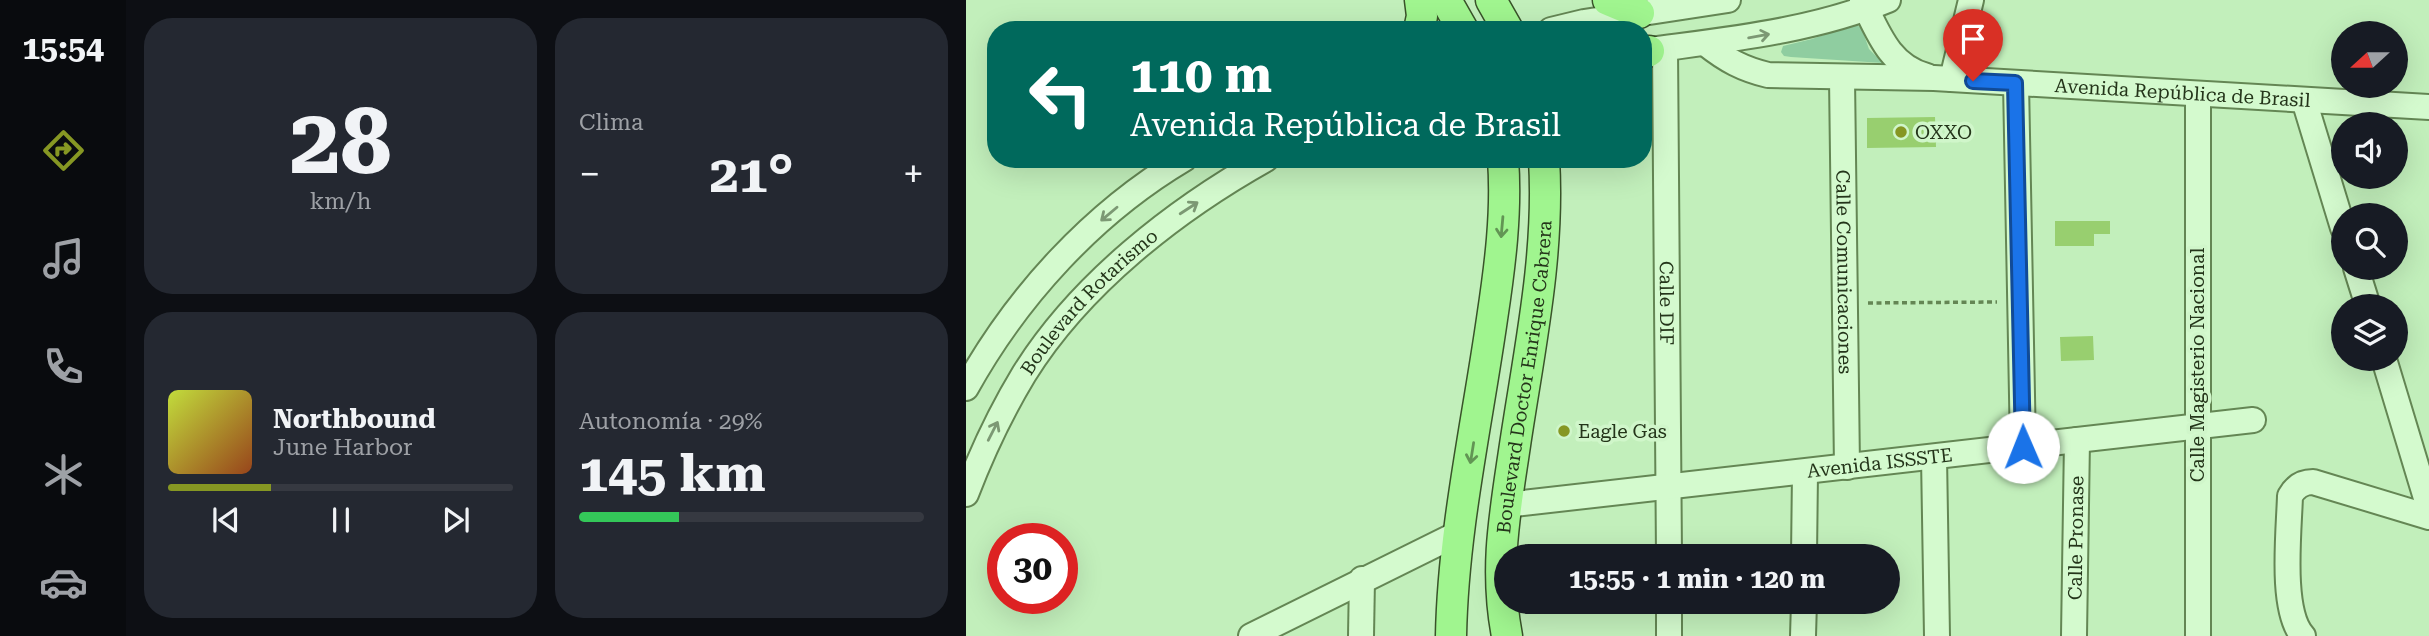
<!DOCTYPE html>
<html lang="es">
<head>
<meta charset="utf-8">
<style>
	:root { --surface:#171b24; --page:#242831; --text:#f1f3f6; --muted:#9ea1a6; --line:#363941; --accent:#869723 }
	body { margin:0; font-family:"Roboto Serif",serif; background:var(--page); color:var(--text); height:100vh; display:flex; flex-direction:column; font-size:26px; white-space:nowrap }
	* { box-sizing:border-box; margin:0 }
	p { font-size:23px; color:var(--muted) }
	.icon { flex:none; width:38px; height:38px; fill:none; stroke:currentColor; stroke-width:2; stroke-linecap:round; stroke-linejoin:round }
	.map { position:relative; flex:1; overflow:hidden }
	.sheet { display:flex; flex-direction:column; gap:18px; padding:18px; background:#0d0f14; width:840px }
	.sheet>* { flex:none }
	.hud { position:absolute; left:21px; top:21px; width:665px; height:147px; border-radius:28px; box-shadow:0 7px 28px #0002; background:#00695c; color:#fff; overflow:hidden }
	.needle { width:46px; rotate:249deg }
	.tools { position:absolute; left:1365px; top:21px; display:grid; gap:14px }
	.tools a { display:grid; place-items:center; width:77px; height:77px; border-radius:50%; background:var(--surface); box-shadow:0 7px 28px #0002; font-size:35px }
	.speed { position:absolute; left:21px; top:523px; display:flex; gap:14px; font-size:35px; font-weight:700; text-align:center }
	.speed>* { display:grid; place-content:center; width:91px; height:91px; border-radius:50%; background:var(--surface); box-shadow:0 7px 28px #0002; line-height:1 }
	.speed .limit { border:10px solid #d22; background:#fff; color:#111 }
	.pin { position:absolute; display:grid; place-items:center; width:60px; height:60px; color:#fff; margin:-72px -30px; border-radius:50% 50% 50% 0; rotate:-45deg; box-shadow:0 0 7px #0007 }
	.pin .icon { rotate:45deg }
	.me { position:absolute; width:77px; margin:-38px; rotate:359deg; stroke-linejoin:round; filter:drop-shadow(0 0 5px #0008) }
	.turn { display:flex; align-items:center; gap:24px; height:147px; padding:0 28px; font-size:32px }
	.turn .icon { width:91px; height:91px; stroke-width:2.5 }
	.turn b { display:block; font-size:49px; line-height:60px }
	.big { font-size:52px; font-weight:700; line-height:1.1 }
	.sheet .tile { flex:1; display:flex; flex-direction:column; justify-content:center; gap:10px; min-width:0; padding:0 24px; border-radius:28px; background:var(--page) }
	.sheet .dial { align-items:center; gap:0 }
	.dial b { font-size:91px; line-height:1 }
	.song { display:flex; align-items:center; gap:21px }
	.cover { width:84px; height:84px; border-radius:10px; background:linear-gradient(135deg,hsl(70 70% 55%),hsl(20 70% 35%)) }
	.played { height:7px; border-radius:4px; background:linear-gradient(90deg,var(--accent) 30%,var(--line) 30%) }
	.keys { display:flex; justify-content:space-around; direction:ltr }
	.heat { display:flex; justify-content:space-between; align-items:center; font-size:38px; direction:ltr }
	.charge { height:10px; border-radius:5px; background:linear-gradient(90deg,#34c759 29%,var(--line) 0) }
	.sheet .tiles { flex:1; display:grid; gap:18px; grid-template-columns:repeat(2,1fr) }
	.trip { position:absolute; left:528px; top:544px; width:406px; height:70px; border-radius:35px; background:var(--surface); box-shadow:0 7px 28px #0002; font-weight:700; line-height:70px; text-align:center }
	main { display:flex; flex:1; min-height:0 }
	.dock { display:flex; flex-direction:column; width:126px; justify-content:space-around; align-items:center; background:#090b0e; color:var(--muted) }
	.dock .icon { width:49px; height:49px }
	.dock .active { color:var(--accent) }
	.dock b { font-size:32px; color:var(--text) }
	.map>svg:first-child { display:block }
	.green { fill:#8fcda0 }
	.building { fill:#98cf6f }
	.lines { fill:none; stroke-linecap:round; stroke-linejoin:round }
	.minor-casing { stroke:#648654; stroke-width:28 }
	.major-casing { stroke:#395329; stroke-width:33 }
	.path { stroke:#648654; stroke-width:3.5; stroke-dasharray:5 3.5; stroke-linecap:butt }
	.minor { stroke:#d4face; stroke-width:24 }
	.major { stroke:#a0f58f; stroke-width:30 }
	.oneway { stroke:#7c9874 }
	.oneway2 { stroke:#629554 }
	.route-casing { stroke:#114b97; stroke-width:18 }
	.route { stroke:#1a73e8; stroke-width:12 }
	.poi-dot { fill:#869723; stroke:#d0f6ca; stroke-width:2.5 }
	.labels { text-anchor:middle; stroke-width:7; stroke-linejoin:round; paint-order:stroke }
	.street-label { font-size:19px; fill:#24351a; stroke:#d0f6ca }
	.poi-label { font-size:19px; fill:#24351a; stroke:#d0f6ca; text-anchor:start }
</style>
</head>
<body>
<main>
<nav class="dock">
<b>15:54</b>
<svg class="icon active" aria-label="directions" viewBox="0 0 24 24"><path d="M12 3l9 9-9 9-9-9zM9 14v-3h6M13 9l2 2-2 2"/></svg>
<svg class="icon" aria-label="music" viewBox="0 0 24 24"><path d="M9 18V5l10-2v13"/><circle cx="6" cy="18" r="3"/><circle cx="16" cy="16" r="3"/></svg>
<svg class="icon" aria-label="phone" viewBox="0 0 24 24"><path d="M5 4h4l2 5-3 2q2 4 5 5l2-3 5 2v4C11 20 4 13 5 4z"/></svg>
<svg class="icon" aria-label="climate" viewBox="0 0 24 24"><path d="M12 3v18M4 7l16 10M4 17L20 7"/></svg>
<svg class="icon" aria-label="car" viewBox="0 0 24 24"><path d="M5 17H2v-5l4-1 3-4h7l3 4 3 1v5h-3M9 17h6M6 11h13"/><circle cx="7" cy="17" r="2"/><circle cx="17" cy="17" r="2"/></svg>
</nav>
<section class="sheet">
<div class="tiles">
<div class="tile dial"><b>28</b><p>km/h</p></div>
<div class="tile"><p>Clima</p>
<div class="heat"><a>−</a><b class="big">21°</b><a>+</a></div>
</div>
<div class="tile">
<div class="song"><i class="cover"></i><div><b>Northbound</b><p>June Harbor</p></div></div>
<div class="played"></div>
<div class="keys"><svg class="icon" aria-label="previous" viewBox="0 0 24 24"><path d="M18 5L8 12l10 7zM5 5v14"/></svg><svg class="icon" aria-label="pause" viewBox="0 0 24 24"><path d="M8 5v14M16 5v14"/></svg><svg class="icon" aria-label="next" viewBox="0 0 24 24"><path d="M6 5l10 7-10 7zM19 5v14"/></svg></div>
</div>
<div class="tile"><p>Autonomía · 29%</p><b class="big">145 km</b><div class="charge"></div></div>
</div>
</section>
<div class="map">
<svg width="1463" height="636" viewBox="0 0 1463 636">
	<rect width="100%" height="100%" fill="#c2efbb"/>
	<path class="green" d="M890,24L896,29L903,49L917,63L825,57L818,56L815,52L817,46L846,39Z"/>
	<path class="building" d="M969,117L970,147L901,148V118Z
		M1089,221H1144V234H1128V246H1089Z
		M1127,336L1128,360L1095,361L1094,337Z"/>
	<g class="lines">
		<g class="minor-casing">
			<g id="minor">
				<path d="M896,0C912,32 923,66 961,76"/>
				<path d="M585,30L618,22L762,0"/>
				<path id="s1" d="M740,44C760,60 777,69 802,75L968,78L1463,107"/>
				<path id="s2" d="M699,49L703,556"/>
				<path d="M685,50C766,39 846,31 922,0"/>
				<path id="s3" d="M876,78L881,467"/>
				<path d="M986,79L1005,0"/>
				<path d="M1050,83L1057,447"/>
				<path d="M1338,100L1377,228"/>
				<path d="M1390,268L1402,306"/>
				<path d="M1418,359L1463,508"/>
				<path d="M0,388C51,296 127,213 218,159"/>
				<path d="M968,457L971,636"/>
				<path id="s4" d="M0,494C16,452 35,412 58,374C114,284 209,210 300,159"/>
				<path id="s5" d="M540,505L1287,420"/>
				<path d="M838,556L839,473"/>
				<path d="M703,602V636"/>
				<path d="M285,636L493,533"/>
				<path d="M395,636L396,579"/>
				<path d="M837,636L838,602"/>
				<path id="s6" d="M1108,636L1111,440"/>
				<path d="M1232,636V94"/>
				<path d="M1337,636C1314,611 1323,531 1324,496C1329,487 1336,482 1347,482L1463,517"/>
			</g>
		</g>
		<g class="major-casing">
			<g id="major">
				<path d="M480,0L497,30"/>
				<path d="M525,0L542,30"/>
				<path d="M642,0L673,13"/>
				<path d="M453,30L456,16L454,0"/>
				<path d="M677,54L683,51"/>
				<path d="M485,636C487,530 511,424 526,319C534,266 541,212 537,159"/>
				<path id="s7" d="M541,636C528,568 539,513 549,445C563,351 584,255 578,159"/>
			</g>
		</g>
		<path class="path" d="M902,303L1031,302"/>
		<use href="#minor" class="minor"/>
		<use href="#major" class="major"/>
	</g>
	<defs><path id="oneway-shaft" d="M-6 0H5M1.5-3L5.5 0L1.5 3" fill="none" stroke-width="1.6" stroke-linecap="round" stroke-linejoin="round" transform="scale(1.75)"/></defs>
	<g class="oneway">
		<use href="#oneway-shaft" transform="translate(793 36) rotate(-10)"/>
		<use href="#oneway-shaft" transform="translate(223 208) rotate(-33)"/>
		<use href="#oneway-shaft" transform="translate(143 214) rotate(140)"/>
		<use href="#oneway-shaft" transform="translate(27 431) rotate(-63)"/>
	</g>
	<g class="oneway2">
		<use href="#oneway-shaft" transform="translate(536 227) rotate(95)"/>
		<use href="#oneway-shaft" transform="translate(506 453) rotate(99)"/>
	</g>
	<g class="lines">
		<g class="route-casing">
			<path id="route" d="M1007,81L1049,83L1057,447"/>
		</g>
		<use href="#route" class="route"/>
	</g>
	<g class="poi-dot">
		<circle cx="935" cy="132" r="7"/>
		<circle cx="598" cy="431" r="7"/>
	</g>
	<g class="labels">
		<g class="street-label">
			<text dy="7" stroke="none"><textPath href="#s1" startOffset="485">Avenida República de Brasil</textPath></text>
			<text dy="7" stroke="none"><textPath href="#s3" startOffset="194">Calle Comunicaciones</textPath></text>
			<text dy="7" stroke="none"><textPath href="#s2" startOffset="254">Calle DIF</textPath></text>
			<text dy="7" stroke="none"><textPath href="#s4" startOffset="231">Boulevard Rotarismo</textPath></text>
			<text transform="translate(1231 365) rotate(-90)" y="7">Calle Magisterio Nacional</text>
			<text dy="7" stroke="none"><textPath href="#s7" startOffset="261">Boulevard Doctor Enrique Cabrera</textPath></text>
			<text dy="7" stroke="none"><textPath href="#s5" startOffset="376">Avenida ISSSTE</textPath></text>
			<text dy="7" stroke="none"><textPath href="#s6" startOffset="98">Calle Pronase</textPath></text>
		</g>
		<g class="poi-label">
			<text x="949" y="139">OXXO</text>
			<text x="612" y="438">Eagle Gas</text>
		</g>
	</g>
</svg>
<div class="tools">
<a><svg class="needle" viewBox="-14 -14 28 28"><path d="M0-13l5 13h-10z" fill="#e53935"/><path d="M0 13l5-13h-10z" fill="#9ea1a6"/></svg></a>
<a><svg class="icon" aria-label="sound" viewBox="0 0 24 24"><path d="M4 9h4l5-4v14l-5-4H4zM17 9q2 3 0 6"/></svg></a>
<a><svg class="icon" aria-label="search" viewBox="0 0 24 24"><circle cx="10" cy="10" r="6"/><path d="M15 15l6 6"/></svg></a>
<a><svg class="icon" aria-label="layers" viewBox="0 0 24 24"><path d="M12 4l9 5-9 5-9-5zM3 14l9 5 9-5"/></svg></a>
</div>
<div class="speed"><div class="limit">30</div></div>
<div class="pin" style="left:1007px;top:81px;background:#d93025"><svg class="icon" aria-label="arrive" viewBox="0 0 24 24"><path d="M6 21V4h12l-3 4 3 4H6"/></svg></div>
<svg class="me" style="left:1057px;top:447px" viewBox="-20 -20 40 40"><circle r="19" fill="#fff"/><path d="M0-13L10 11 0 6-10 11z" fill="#1a73e8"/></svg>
<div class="trip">15:55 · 1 min · 120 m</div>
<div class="hud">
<div class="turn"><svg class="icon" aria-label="left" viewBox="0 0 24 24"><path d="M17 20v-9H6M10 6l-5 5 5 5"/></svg><div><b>110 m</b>Avenida República de Brasil</div></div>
</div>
</div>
</main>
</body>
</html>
